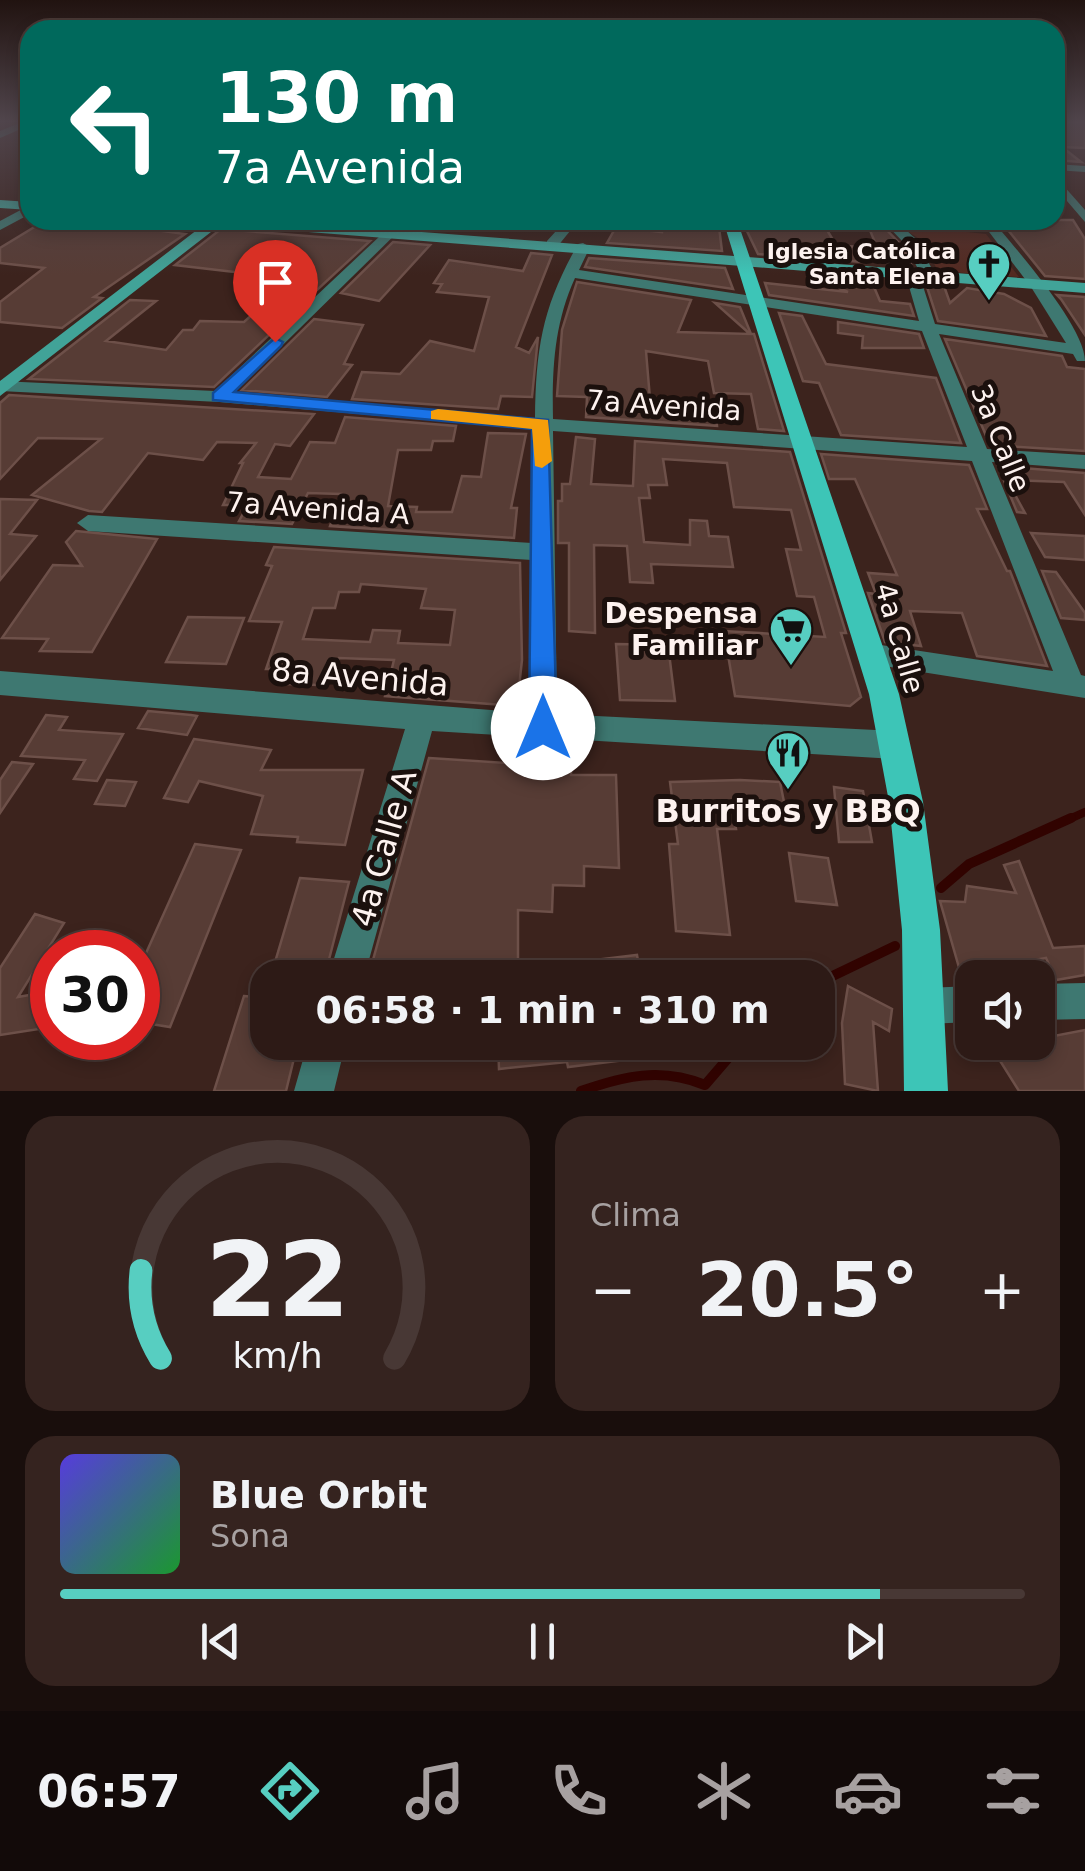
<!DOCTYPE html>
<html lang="es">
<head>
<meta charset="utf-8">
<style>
	:root { --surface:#2d1a16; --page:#35231f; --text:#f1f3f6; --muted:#a7a1a1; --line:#483835; --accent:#57cec1 }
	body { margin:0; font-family:"DejaVu Sans",sans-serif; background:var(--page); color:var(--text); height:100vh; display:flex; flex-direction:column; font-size:38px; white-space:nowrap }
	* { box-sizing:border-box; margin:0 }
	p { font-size:32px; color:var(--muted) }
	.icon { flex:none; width:55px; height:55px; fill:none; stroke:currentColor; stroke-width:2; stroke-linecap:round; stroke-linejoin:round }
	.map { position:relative; height:1091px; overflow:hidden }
	.side { display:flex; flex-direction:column; gap:25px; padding:25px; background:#190e0c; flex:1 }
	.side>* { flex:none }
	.banner { position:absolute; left:20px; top:20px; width:1045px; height:210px; border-radius:30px; box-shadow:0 5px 15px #0003,0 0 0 2px var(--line); background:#00695c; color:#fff; overflow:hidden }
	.fabs { position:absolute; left:955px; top:960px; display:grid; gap:20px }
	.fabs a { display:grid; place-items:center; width:100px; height:100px; border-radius:20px; background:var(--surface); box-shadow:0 5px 15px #0003,0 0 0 2px var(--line); font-size:50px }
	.speed { position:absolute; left:30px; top:930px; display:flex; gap:20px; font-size:50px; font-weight:700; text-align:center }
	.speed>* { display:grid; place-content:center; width:130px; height:130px; border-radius:50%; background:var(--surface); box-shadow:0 5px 15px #0003,0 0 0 2px var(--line); line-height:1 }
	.speed .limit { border:15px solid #d22; background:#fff; color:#111 }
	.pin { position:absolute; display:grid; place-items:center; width:85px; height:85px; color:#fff; margin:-102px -42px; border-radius:50% 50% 50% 0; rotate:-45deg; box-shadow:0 0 10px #0007 }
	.pin .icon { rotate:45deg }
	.me { position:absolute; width:110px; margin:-55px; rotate:0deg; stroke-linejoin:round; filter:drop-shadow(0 0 8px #0008) }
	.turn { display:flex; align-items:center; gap:35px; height:210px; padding:0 30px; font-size:45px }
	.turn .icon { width:130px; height:130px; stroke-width:2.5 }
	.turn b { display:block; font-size:70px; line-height:85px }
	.big { font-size:75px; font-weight:700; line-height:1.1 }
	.side .widget { flex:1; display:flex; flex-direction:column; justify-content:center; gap:15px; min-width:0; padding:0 35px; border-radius:30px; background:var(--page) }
	.side .dial { align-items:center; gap:0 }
	.dial svg { height:260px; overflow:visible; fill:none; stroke:var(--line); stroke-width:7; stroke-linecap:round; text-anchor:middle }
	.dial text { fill:var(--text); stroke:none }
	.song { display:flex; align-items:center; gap:30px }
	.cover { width:120px; height:120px; border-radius:15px; background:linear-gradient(135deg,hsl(250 70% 55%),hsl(130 70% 35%)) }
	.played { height:10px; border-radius:5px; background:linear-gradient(90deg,var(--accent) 85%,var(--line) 85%) }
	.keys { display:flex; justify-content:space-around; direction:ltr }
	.heat { display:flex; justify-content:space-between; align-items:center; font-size:55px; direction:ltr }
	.side .tiles { flex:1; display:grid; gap:25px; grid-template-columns:1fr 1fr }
	.widget:last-child { grid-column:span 2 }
	.trip { position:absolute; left:250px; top:960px; width:585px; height:100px; border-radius:30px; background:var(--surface); box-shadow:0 5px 15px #0003,0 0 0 2px var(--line); font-weight:700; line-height:100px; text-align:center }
	.tabs { display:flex; height:160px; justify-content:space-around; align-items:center; background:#120a09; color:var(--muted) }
	.tabs .icon { width:70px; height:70px }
	.tabs .selected { color:var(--accent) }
	.tabs b { font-size:45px; color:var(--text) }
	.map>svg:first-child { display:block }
	.green { fill:#532a21 }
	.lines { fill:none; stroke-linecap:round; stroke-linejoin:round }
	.stream-far1 { stroke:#310300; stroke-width:8 }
	.stream { stroke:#310300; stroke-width:10 }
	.building { fill:#573c35; stroke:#6d5049; stroke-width:2.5; fill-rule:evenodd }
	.street { fill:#3e7871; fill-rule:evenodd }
	.secondary { fill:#41a398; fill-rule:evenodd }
	.primary { fill:#3dc5b7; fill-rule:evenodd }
	.route { fill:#1a73e8; stroke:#114b97; stroke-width:2.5 }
	.slow { fill:#f59e0b }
	.labels { text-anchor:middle; stroke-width:10; stroke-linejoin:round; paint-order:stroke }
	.far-poi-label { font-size:22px; font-weight:bold; fill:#fdf2ef; stroke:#1b100d; text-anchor:end }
	.street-label { font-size:28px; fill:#fdf2ef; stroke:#1b100d }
	.poi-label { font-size:28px; font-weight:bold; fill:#fdf2ef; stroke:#1b100d; text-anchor:end }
	.near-street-label { font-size:32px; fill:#fdf2ef; stroke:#1b100d }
	.near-poi-label { font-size:32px; font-weight:bold; fill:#fdf2ef; stroke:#1b100d }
</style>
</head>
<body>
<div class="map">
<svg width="1085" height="1091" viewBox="0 0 1085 1091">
	<rect width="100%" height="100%" fill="#3c231d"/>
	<path class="green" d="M898,225L986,234L1019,277L938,271L921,240Z"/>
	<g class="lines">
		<path class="stream-far1" d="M1065,821L1085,812"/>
		<path class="stream" d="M941,888L969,864L1071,818
			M818,983L895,946
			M581,1091C624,1076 661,1067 705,1085L742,1042"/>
	</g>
	<path class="building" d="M1055,122H1085V148L1062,147L1081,162L1055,160Z
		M46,220H151L140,228L185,234L97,295L94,297L102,298L62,328L0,322V302L44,268L0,263V248Z
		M663,220H703L704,226L719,227L722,251L607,243L616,227L662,232Z
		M821,220L836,245L858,247L864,262L758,254L746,229H752L749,221Z
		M1000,220H1073L1085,239V279L1045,276Z
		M867,223L881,224L902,246L911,264L883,262Z
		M221,229L370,241L317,290L281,286L265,280L268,276L175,265Z
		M393,242L430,245L379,301L341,293Z
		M531,253L552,255L516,347L529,353L538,337L532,397L501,396L498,409L352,399L362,372L400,374L430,341L474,351L489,297L437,292L442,284L434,283L449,260L523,271Z
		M589,258L725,268L733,289L585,267Z
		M811,275L871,280L880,301L910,304L914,316L769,295L765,283L848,292Z
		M577,282L691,300L678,332L750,334L715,303L740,307L751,334H754L784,431L758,429L751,394L714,393L708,361L646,351L651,411L684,413V404L715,407L717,426L586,417L587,397L557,396L562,330Z
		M926,284L944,286L950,303L967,288L1004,294L1031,308L1046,336L938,321Z
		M1057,295L1085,297V335L1061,299Z
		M130,300L156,301L106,341L166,350L183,330H193L200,321L244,322L255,312L289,316L214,387L29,379Z
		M779,313L802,316L826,364L936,378L961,443L841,435L819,383L803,381Z
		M314,319L363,325L344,364L352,365L327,397L242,390Z
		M838,322L919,334L924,348H862L863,336L838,333Z
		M945,339L1062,356L1067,367L1085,369V451L990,445Z
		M9,395L314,414L290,446L275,444L258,477L291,479L310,442L335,443L345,417L456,426L453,441H433L431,450H398L388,506L417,507L416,512H452L462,476L481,477L488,433L526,434L511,508H517L514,538L330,526L341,494L308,493L292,524L239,521L248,505H223L243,463H240L256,443L217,442L203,460L148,453L102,512L89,511L32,495L101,439L38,438L0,479V403Z
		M576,437L595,439L591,484L633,486L635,441L790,452L846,633H841L861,697L850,706L735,696L724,631L825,637L814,597L797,596L786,549L801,550L791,510L734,507L727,463L663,459L667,485H648L650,498H639L644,542L690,545V520L707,521L709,536L728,537L733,567L651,564L653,583L630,582L627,546L594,545L595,633L569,631V543H558V501H562V484H570Z
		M821,454L969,465L987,509H977L1007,571H1010L1047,666L977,656L962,613L910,611L921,646L885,642L868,593L876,594L868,573L897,575L855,479H829Z
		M998,466L1085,473V515L1064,482L1007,480L1025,513L1017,512Z
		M0,499L37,500L10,534L36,536L0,580Z
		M76,531L157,539L92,652L40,651L48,639L2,638L53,565L82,566L66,542Z
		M1031,533L1085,536V560L1045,557Z
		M274,547L520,563L522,660L517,706L385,696L394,660L339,658L337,663H327L319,685L288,684L293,669H266L282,622L249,621L272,566L266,565ZM361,584L426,589L421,608L455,610L450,645L398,643L400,631L373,630L370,642L303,639L313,608H335L339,592H359Z
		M1042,571L1056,572L1085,613V620L1061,618Z
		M188,617L244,618L226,664L166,662Z
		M616,644L668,645L675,701L620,700Z
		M148,711L191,715L197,716L187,735L138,728Z
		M46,715L67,717L59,730L123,734L97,781L74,779L85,760L21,756Z
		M194,739L271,750L261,770H363L345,845L297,842L298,837L251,834L263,796L199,781L188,802L164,798Z
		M429,758L571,767V775H616L619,868L584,866V886L553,885L552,912L518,910V978H497L496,964L448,965L447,978H368Z
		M12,762L33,764L0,813V780Z
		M107,780L136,782L125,806L95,804Z
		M740,780L780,782L787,817L733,813L736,829H717L730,935L676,931L669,844H678L670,782Z
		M834,787L863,791L872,842H839Z
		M195,844L241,850L170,1027L138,1022V971Z
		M789,853L828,858L837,905L796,901Z
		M1019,861L1053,948L1085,946V975L1056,980L1046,958L1001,966L1005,978H962L940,901L965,902L967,886L1016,893L1004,865Z
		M300,878L349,882L325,975L273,969Z
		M35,914L64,923L18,997L52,991V1027L0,1035V968Z
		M637,955L641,978H537L536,967Z
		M848,986L892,1009L889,1031L873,1022L878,1091L845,1084L842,1023Z
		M244,996L268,998V1042H298L286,1091H214Z
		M1085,1030V1091H1019L992,1048L1038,1042V1039Z
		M498,1042H681L682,1053L568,1067L567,1062L499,1069Z"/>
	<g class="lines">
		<path class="street" d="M22,122H30V125L0,138V131Z
			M1055,164L1085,166V172L1055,170Z
			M1055,176L1085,210V222L1055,187Z
			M30,205V214L0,230V221Z
			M397,220H410L234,393L535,418C536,345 543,306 578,244L583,243L590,247L579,270L919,321L908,283L917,267L905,244L882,220H895L916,239L931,267L922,283L935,324L1066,343L1031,287L980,220H992C1017,250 1085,327 1085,361H1077L1073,354L939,334L987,449L1085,455V469L992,462L1081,675L1085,676V698L865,663L861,655L865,647L874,644L1053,671L972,461L553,431L557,714L895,731L905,735L909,745L905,755L895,759L432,731L364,978H328L405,729L0,695V671L529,713L532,560L88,531L77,523L88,515L532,543L534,429L219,402L0,391V381L215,391ZM575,278L922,331L967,447L553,419C552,369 554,324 575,278Z
			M566,220H579L557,247H547V241Z
			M1085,983V1019L1038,1020V984Z
			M972,986V1022L926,1024L913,1019L908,1006L913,993L926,988Z
			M308,1042H346L334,1091H294Z"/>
		<path class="secondary" d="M0,200L30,202V210L0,208Z
			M204,220H265L1085,283V293L220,225L0,396V381L206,223Z"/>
		<path class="primary" d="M723,220H737L899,694L923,802L940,930L948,1091H904L902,930L889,802L869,694Z"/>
	</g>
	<linearGradient id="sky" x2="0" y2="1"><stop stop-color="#211310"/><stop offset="0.44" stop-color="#50454c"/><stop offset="1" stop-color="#50454c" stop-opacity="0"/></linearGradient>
	<rect width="1085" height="275" fill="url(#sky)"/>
	<path class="route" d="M275,338L283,342L281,346L234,392L548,420L557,728L553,737L543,741L533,737L529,728L532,429L213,400V393Z"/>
	<path class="slow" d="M438,409L548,420L552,461L542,468L535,466L532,429L431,419V411Z"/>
	<defs>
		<g id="church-pin" transform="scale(2.25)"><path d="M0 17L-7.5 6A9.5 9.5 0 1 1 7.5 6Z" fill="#57cec1" stroke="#1b100d"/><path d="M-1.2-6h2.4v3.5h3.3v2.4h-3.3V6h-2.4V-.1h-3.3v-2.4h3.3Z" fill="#111"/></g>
		<g id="supermarket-pin" transform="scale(2.25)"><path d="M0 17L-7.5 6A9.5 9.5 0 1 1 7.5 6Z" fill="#57cec1" stroke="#1b100d"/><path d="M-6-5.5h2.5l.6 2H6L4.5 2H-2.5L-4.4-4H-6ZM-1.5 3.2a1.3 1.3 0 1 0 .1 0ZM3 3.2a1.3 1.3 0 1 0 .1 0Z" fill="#111"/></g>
		<g id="restaurant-pin" transform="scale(2.25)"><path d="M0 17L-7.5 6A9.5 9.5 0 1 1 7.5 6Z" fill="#57cec1" stroke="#1b100d"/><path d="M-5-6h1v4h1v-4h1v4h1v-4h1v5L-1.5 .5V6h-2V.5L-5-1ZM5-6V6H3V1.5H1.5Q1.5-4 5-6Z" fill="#111"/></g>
	</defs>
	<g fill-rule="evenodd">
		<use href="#church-pin" x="989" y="264"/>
		<use href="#supermarket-pin" x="791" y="629"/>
		<use href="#restaurant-pin" x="788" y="753"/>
	</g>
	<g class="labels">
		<g class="far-poi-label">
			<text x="956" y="259">Iglesia Católica<tspan x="956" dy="25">Santa Elena</tspan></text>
		</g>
		<g class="street-label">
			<text transform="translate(664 405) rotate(4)" y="10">7a Avenida</text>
			<text transform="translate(1001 438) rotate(68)" y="10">3a Calle</text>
			<text transform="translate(318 508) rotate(4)" y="10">7a Avenida A</text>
			<text transform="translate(900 638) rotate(74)" y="10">4a Calle</text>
		</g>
		<g class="poi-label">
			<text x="758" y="623">Despensa<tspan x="758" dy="32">Familiar</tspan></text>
		</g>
		<g class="near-street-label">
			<text transform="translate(360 677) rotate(5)" y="11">8a Avenida</text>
			<text transform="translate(384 848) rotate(-74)" y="11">4a Calle A</text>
		</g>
		<g class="near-poi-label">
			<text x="788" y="822">Burritos y BBQ</text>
		</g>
	</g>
</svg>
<div class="fabs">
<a><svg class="icon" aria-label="sound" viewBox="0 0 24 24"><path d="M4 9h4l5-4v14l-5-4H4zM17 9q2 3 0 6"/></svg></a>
</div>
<div class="speed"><div class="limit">30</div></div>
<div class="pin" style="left:275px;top:342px;background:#d93025"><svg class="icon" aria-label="arrive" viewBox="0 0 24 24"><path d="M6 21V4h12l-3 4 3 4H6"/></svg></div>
<svg class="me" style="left:543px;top:728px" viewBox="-20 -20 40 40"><circle r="19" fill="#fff"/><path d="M0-13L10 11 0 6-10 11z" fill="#1a73e8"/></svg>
<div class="trip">06:58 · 1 min · 310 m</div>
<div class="banner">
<div class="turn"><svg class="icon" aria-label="left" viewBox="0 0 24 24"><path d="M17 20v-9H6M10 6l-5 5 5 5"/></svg><div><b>130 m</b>7a Avenida</div></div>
</div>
</div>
<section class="side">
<div class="tiles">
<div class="widget dial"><svg viewBox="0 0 100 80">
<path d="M14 69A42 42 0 1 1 86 69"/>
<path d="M14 69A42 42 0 0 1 8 42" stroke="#57cec1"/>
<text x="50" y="56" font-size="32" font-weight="700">22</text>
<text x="50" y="72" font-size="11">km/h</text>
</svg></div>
<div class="widget"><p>Clima</p>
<div class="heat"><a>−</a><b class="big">20.5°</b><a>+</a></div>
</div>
<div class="widget">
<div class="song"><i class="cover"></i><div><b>Blue Orbit</b><p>Sona</p></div></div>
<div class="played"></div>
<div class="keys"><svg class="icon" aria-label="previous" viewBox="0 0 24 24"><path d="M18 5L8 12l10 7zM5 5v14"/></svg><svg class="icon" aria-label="pause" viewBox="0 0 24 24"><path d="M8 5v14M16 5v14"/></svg><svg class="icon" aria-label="next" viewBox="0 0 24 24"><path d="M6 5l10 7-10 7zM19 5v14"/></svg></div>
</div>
</div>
</section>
<nav class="tabs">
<b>06:57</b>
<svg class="icon selected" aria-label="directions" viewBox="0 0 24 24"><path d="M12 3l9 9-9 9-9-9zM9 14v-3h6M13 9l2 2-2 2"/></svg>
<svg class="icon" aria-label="music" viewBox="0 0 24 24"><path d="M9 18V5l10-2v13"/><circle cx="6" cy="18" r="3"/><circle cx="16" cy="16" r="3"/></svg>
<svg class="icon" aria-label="phone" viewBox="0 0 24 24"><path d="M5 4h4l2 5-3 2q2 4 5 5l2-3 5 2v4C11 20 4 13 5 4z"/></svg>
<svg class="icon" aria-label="climate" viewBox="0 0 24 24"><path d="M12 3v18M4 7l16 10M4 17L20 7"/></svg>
<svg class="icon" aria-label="car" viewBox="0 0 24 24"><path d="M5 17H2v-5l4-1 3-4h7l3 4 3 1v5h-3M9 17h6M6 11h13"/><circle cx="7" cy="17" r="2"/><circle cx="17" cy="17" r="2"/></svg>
<svg class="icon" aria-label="filters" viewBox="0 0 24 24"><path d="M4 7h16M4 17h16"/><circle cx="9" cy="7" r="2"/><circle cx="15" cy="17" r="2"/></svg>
</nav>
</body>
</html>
